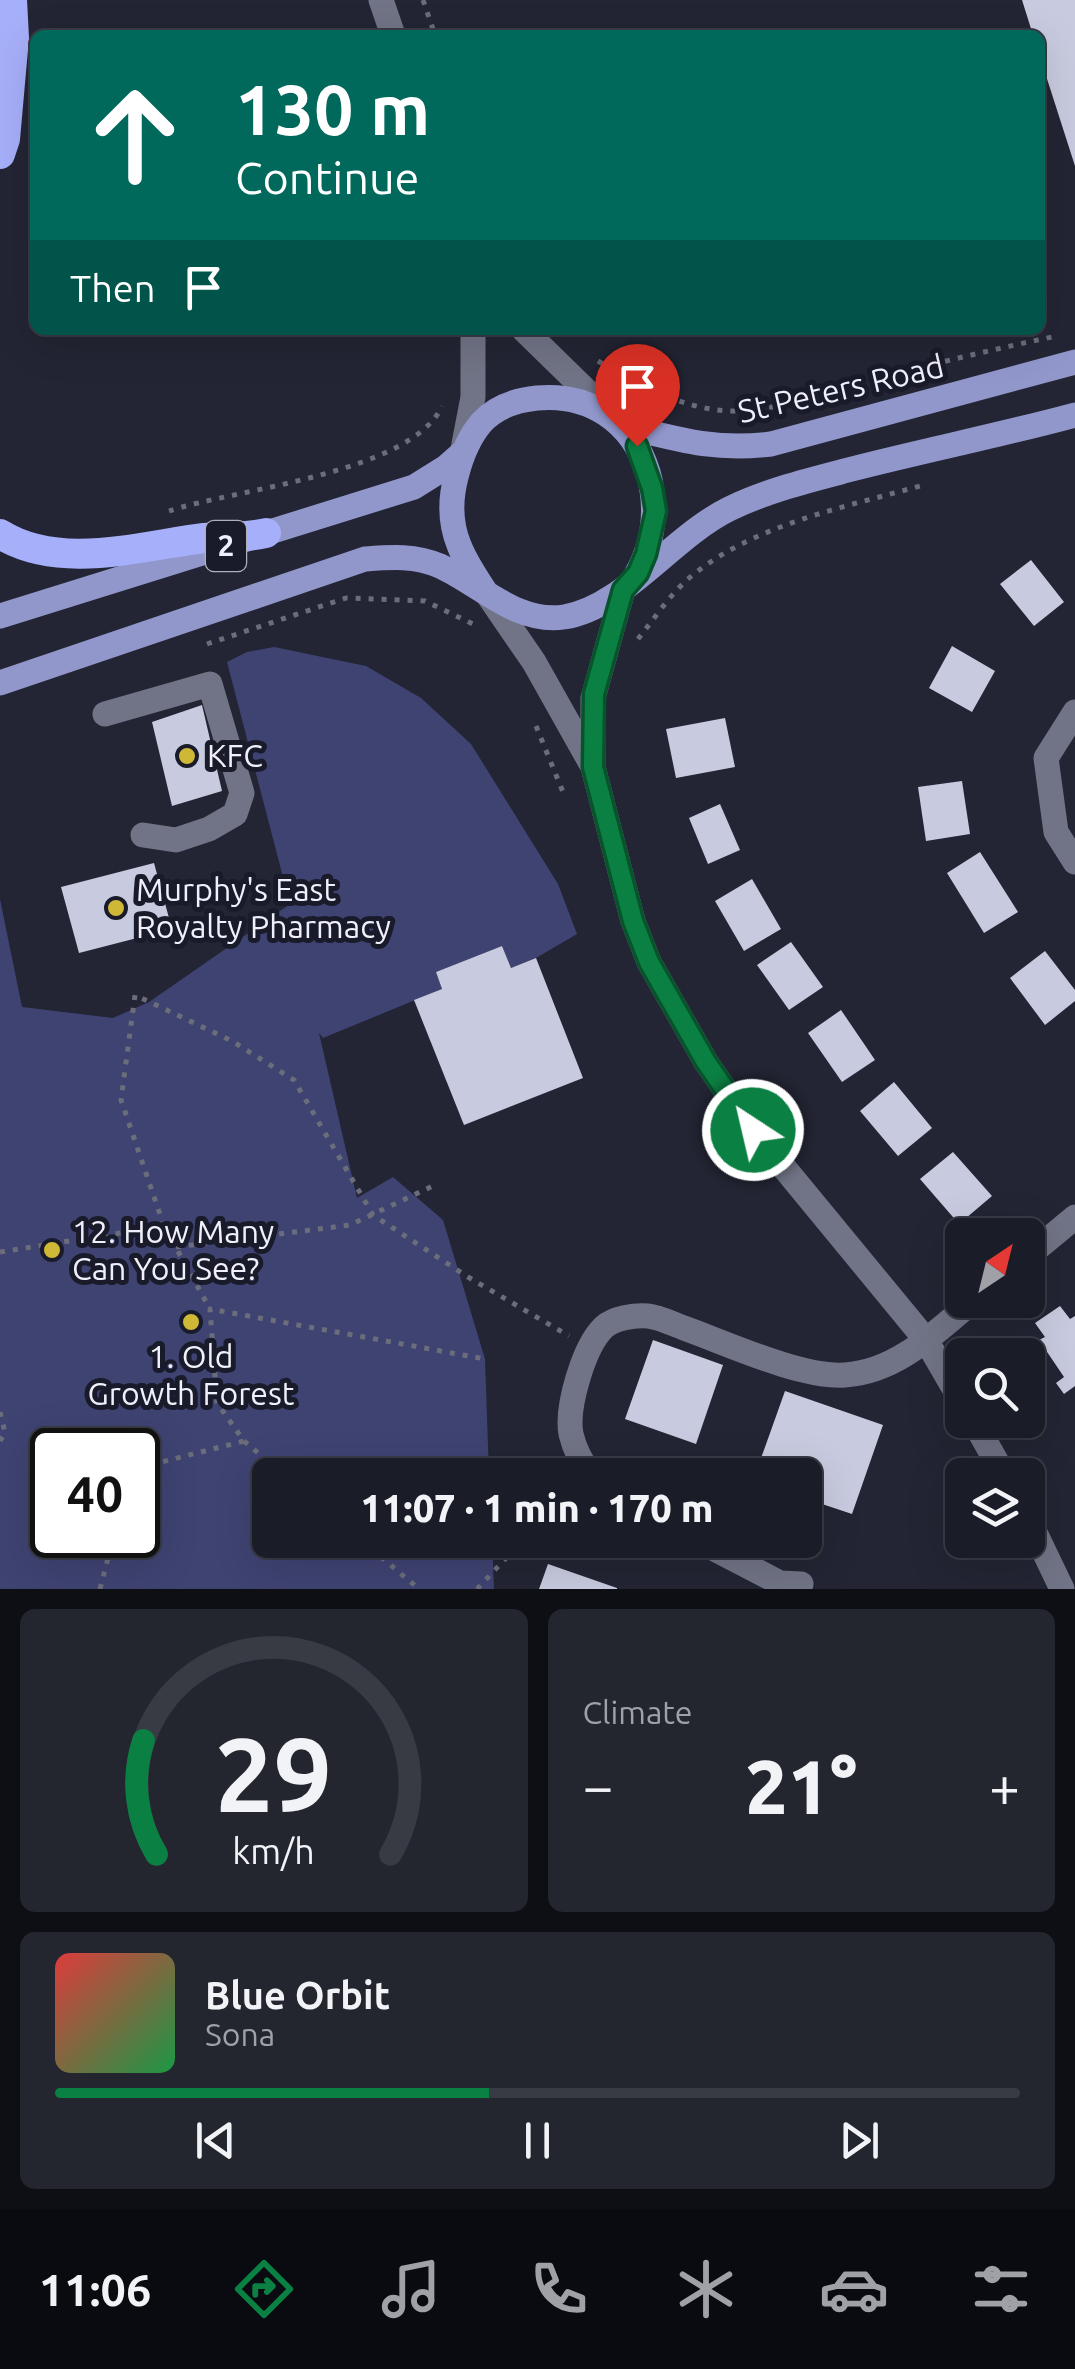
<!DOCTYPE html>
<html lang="en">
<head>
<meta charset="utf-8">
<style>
	:root { --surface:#1a1c27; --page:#23252f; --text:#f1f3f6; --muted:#9fa1a7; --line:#383a44; --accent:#0b8043 }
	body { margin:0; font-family:Ubuntu,sans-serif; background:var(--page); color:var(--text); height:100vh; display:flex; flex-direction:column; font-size:38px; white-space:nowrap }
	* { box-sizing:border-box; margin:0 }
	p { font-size:32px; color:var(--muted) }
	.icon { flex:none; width:55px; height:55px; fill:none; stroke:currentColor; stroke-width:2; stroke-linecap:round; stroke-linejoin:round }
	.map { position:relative; height:1589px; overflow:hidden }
	.drawer { display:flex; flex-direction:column; gap:20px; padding:20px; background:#0e0f15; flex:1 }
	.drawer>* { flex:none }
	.banner { position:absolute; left:30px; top:30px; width:1015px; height:305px; border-radius:15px; box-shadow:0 10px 40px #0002,0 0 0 2px var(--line); background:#00695c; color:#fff; overflow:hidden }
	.needle { width:65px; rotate:35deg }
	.buttons { position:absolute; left:945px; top:1218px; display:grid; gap:20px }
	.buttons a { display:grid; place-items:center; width:100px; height:100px; border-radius:15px; background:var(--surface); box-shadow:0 10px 40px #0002,0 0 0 2px var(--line); font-size:50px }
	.speed { position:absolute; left:30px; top:1428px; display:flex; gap:20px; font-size:50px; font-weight:700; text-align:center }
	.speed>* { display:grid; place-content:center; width:130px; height:130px; border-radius:50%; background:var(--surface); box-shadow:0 10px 40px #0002,0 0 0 2px var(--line); line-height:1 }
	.speed .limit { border:5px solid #111; border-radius:15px; background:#fff; color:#111 }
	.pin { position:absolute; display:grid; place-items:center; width:85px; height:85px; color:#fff; margin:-102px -42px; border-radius:50% 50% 50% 0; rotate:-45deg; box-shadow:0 0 10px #0007 }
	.pin .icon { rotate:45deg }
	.me { position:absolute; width:110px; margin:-55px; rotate:325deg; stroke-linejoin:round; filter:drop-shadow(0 0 8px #0008) }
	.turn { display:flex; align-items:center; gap:35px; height:210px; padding:0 40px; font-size:45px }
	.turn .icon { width:130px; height:130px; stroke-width:2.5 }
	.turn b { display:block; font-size:70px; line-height:85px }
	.then { display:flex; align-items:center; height:95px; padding:0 40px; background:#0003; gap:20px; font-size:38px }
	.big { font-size:75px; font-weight:800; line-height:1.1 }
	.drawer .tile { flex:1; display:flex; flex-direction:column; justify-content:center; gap:15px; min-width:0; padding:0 35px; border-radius:15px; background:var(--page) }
	.drawer .dial { align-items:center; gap:0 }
	.dial svg { height:260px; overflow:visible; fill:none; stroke:var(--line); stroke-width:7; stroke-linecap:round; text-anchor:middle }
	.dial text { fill:var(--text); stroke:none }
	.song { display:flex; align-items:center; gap:30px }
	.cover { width:120px; height:120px; border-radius:15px; background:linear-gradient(135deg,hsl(0 70% 55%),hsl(140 70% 35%)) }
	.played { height:10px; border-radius:5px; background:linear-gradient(90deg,var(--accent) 45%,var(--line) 45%) }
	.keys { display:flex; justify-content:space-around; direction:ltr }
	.heat { display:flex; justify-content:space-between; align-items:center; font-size:55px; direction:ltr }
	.drawer .tiles { flex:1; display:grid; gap:20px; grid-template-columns:1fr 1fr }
	.tile:last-child { grid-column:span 2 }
	.trip { position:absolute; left:252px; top:1458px; width:570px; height:100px; border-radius:15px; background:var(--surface); box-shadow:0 10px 40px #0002,0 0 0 2px var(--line); font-weight:800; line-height:100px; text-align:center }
	.tabs { display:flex; height:160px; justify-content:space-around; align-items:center; background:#0a0b10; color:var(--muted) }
	.tabs .icon { width:70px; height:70px }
	.tabs .active { color:var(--accent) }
	.tabs b { font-size:45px; color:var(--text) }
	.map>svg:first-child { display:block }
	.green { fill:#3f4372; fill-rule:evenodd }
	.building { fill:#c8cbdf }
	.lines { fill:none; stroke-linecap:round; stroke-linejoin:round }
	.path { stroke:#6b6d7b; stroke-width:5; stroke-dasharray:5 8; stroke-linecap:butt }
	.minor { stroke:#717486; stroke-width:25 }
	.major { stroke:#9197cb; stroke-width:25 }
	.highway { stroke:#a6aff9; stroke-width:30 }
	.route-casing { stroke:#07532c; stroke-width:25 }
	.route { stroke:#0b8043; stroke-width:18 }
	.poi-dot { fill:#d0b837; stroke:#191b2a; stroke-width:4 }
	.labels { text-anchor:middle; stroke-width:10; stroke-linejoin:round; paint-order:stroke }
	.shield { fill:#191b2a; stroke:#afb0bc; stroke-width:2.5 }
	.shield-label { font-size:30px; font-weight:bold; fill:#eff0fb }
	.street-label { font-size:32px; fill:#eff0fb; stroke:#191b2a }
	.poi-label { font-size:32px; fill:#eff0fb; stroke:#191b2a; text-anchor:start }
</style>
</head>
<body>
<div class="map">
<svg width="1075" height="1589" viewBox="0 0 1075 1589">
	<rect width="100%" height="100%" fill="#232534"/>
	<path class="green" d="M274,647L366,666L421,698L471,744L558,884L577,934L536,958L511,968L502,946L436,972L442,989L323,1038L319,1033L357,1198L393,1177L443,1220L485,1359L489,1475H270V1540H492L494,1589H0V899L22,1007L113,1018L149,1002L290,904L227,662L247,652ZM52,1450H138V1535H52Z"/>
	<path class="building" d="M1022,0H1075V166L1040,57V35H1033Z
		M1031,560L1064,602L1034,626L1000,584Z
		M952,646L995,671L972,712L929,688Z
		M202,705L222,791L172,806L152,722Z
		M725,718L735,767L676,778L666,729Z
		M962,781L970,834L926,841L918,787Z
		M720,804L740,850L708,864L689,818Z
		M980,852L1018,912L984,933L947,873Z
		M154,863L172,929L79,953L61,887Z
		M752,879L781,929L744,951L715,901Z
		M791,942L823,987L789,1010L757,965Z
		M502,946L511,968L536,958L583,1078L464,1125L414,1000L442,989L436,972Z
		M1045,951L1075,990V1001L1045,1025L1010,978Z
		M841,1010L875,1060L842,1082L808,1033Z
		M894,1082L932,1128L898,1156L860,1111Z
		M953,1152L992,1196L959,1224L920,1179Z
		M1060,1306L1070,1319L1075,1316V1386L1064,1394L1056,1383L1064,1377L1039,1340L1045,1337L1035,1323Z
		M653,1340L723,1365L696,1444L625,1419Z
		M785,1391L883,1425L852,1514L822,1504L820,1508L807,1504L811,1494L805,1492V1475H755Z
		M548,1564L617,1588V1589H539Z"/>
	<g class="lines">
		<path class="path" d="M423,0L435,35
			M598,361C635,384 674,404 717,410C767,416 819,393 867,381C928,365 990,350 1052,337
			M169,511C235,489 412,473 442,406
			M638,639C654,619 669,596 688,579C752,524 847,507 927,484
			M207,644L346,598L425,601L473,624
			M536,726L565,797
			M164,1226L121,1100L135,995L232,1041L294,1080L373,1215L468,1277L569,1336
			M176,1247L350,1225L437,1184
			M0,1252L164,1226L210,1309
			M0,1412L5,1432L0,1441
			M244,1441L284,1475
			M138,1468L244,1441L217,1403L210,1309L485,1359
			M361,1540L419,1589
			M100,1589L114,1535
			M477,1589L523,1540"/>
		<path class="minor" d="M381,0L393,35
			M524,330L610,414
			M463,449L473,397V330
			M488,595L534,662L593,767L633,921L649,962L706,1062L753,1130L926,1340L962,1402
			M1075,712L1046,758L1056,832L1075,862
			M105,714L210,684L242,793L235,814L209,829L176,840L143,835
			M593,762V698L623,590
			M1028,1256L1075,1217
			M973,1420L1004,1475
			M591,1475C581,1462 575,1451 571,1434C566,1407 584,1346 604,1327C614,1318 634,1315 648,1316C659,1317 673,1324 684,1328C726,1343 801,1378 845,1375C897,1372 936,1332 974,1300
			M1028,1518L1062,1589
			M697,1540L780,1583L801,1584"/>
		<path class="major" d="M620,425C677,439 713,451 771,444L1075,362
			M485,591C475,576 465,561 459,545C450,523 450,500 456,477C461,457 468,438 482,422C496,407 517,400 537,398C589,393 632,421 648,472C658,507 654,543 636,575
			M0,616L414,487L446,467L463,452
			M0,683L365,559C391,557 415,555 440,566C480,584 516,624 564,617C623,608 672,537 729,509C768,490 810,480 852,469C926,450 1001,435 1075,415"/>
		<path class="highway" d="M0,154L5,139L14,38L12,0
			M0,534C59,571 140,546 204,538C225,536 245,538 266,533"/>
	</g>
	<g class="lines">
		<g class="route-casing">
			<path id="route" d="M637,446L652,488L656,511L646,554L638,573L623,590L594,694L593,767L633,921L649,962L706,1062L753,1130"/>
		</g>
		<use href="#route" class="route"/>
	</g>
	<g class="poi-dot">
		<circle cx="187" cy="756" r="10"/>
		<circle cx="116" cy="908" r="10"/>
		<circle cx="52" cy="1250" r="10"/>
		<circle cx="191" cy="1322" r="10"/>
	</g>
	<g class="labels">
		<rect class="shield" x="206" y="521" width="40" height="50" rx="8"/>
		<g class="shield-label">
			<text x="226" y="556">2</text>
		</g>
		<g class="street-label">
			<text transform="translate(841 389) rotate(-13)" y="11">St Peters Road</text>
		</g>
		<g class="poi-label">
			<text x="207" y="767">KFC</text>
			<text x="136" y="901">Murphy's East<tspan x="136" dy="37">Royalty Pharmacy</tspan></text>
			<text x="72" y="1243">12. How Many<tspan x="72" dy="37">Can You See?</tspan></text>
			<text x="191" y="1368" text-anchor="middle">1. Old<tspan x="191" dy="37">Growth Forest</tspan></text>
		</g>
	</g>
</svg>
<div class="buttons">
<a><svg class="needle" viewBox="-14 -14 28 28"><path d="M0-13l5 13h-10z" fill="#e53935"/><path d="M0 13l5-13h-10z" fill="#9fa1a7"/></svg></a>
<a><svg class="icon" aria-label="search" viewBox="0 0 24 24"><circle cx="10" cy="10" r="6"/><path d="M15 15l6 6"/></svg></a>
<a><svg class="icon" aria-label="layers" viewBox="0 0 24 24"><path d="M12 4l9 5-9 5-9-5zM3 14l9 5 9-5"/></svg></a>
</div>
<div class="speed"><div class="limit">40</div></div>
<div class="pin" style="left:637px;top:446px;background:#d93025"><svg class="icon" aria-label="arrive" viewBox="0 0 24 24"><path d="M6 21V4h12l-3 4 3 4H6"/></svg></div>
<svg class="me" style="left:753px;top:1130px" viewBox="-20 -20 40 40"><circle r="17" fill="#0b8043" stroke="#fff" stroke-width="3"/><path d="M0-11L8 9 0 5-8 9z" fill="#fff"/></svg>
<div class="trip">11:07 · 1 min · 170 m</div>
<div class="banner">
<div class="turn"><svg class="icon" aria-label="ahead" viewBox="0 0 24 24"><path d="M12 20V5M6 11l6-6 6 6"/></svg><div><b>130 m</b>Continue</div></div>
<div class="then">Then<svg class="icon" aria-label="arrive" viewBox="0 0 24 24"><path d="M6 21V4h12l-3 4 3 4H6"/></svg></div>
</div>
</div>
<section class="drawer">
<div class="tiles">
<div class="tile dial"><svg viewBox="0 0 100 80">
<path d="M14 69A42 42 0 1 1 86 69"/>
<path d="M14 69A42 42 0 0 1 10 34" stroke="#0b8043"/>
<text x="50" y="56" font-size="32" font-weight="700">29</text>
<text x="50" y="72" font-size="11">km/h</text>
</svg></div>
<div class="tile"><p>Climate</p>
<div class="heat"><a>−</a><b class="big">21°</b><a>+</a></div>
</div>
<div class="tile">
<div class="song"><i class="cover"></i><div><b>Blue Orbit</b><p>Sona</p></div></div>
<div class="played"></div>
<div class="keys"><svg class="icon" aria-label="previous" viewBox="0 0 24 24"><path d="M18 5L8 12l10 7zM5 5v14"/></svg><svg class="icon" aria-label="pause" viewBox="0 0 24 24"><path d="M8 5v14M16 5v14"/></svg><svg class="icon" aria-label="next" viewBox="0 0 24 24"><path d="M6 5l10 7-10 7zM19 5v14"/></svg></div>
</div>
</div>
</section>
<nav class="tabs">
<b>11:06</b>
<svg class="icon active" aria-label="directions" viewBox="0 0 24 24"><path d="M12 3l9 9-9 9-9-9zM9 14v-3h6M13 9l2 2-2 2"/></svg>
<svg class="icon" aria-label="music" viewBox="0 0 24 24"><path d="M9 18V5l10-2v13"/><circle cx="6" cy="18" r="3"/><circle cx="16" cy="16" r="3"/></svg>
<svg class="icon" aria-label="phone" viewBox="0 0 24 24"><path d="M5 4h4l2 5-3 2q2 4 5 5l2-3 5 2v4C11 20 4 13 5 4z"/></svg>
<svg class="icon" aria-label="climate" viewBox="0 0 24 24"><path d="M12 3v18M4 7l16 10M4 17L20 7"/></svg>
<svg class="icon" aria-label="car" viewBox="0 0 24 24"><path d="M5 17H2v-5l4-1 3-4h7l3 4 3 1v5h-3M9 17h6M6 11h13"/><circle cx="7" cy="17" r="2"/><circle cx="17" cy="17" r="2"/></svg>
<svg class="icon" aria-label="filters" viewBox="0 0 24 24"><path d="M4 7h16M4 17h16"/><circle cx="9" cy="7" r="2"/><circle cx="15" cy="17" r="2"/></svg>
</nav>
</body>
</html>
